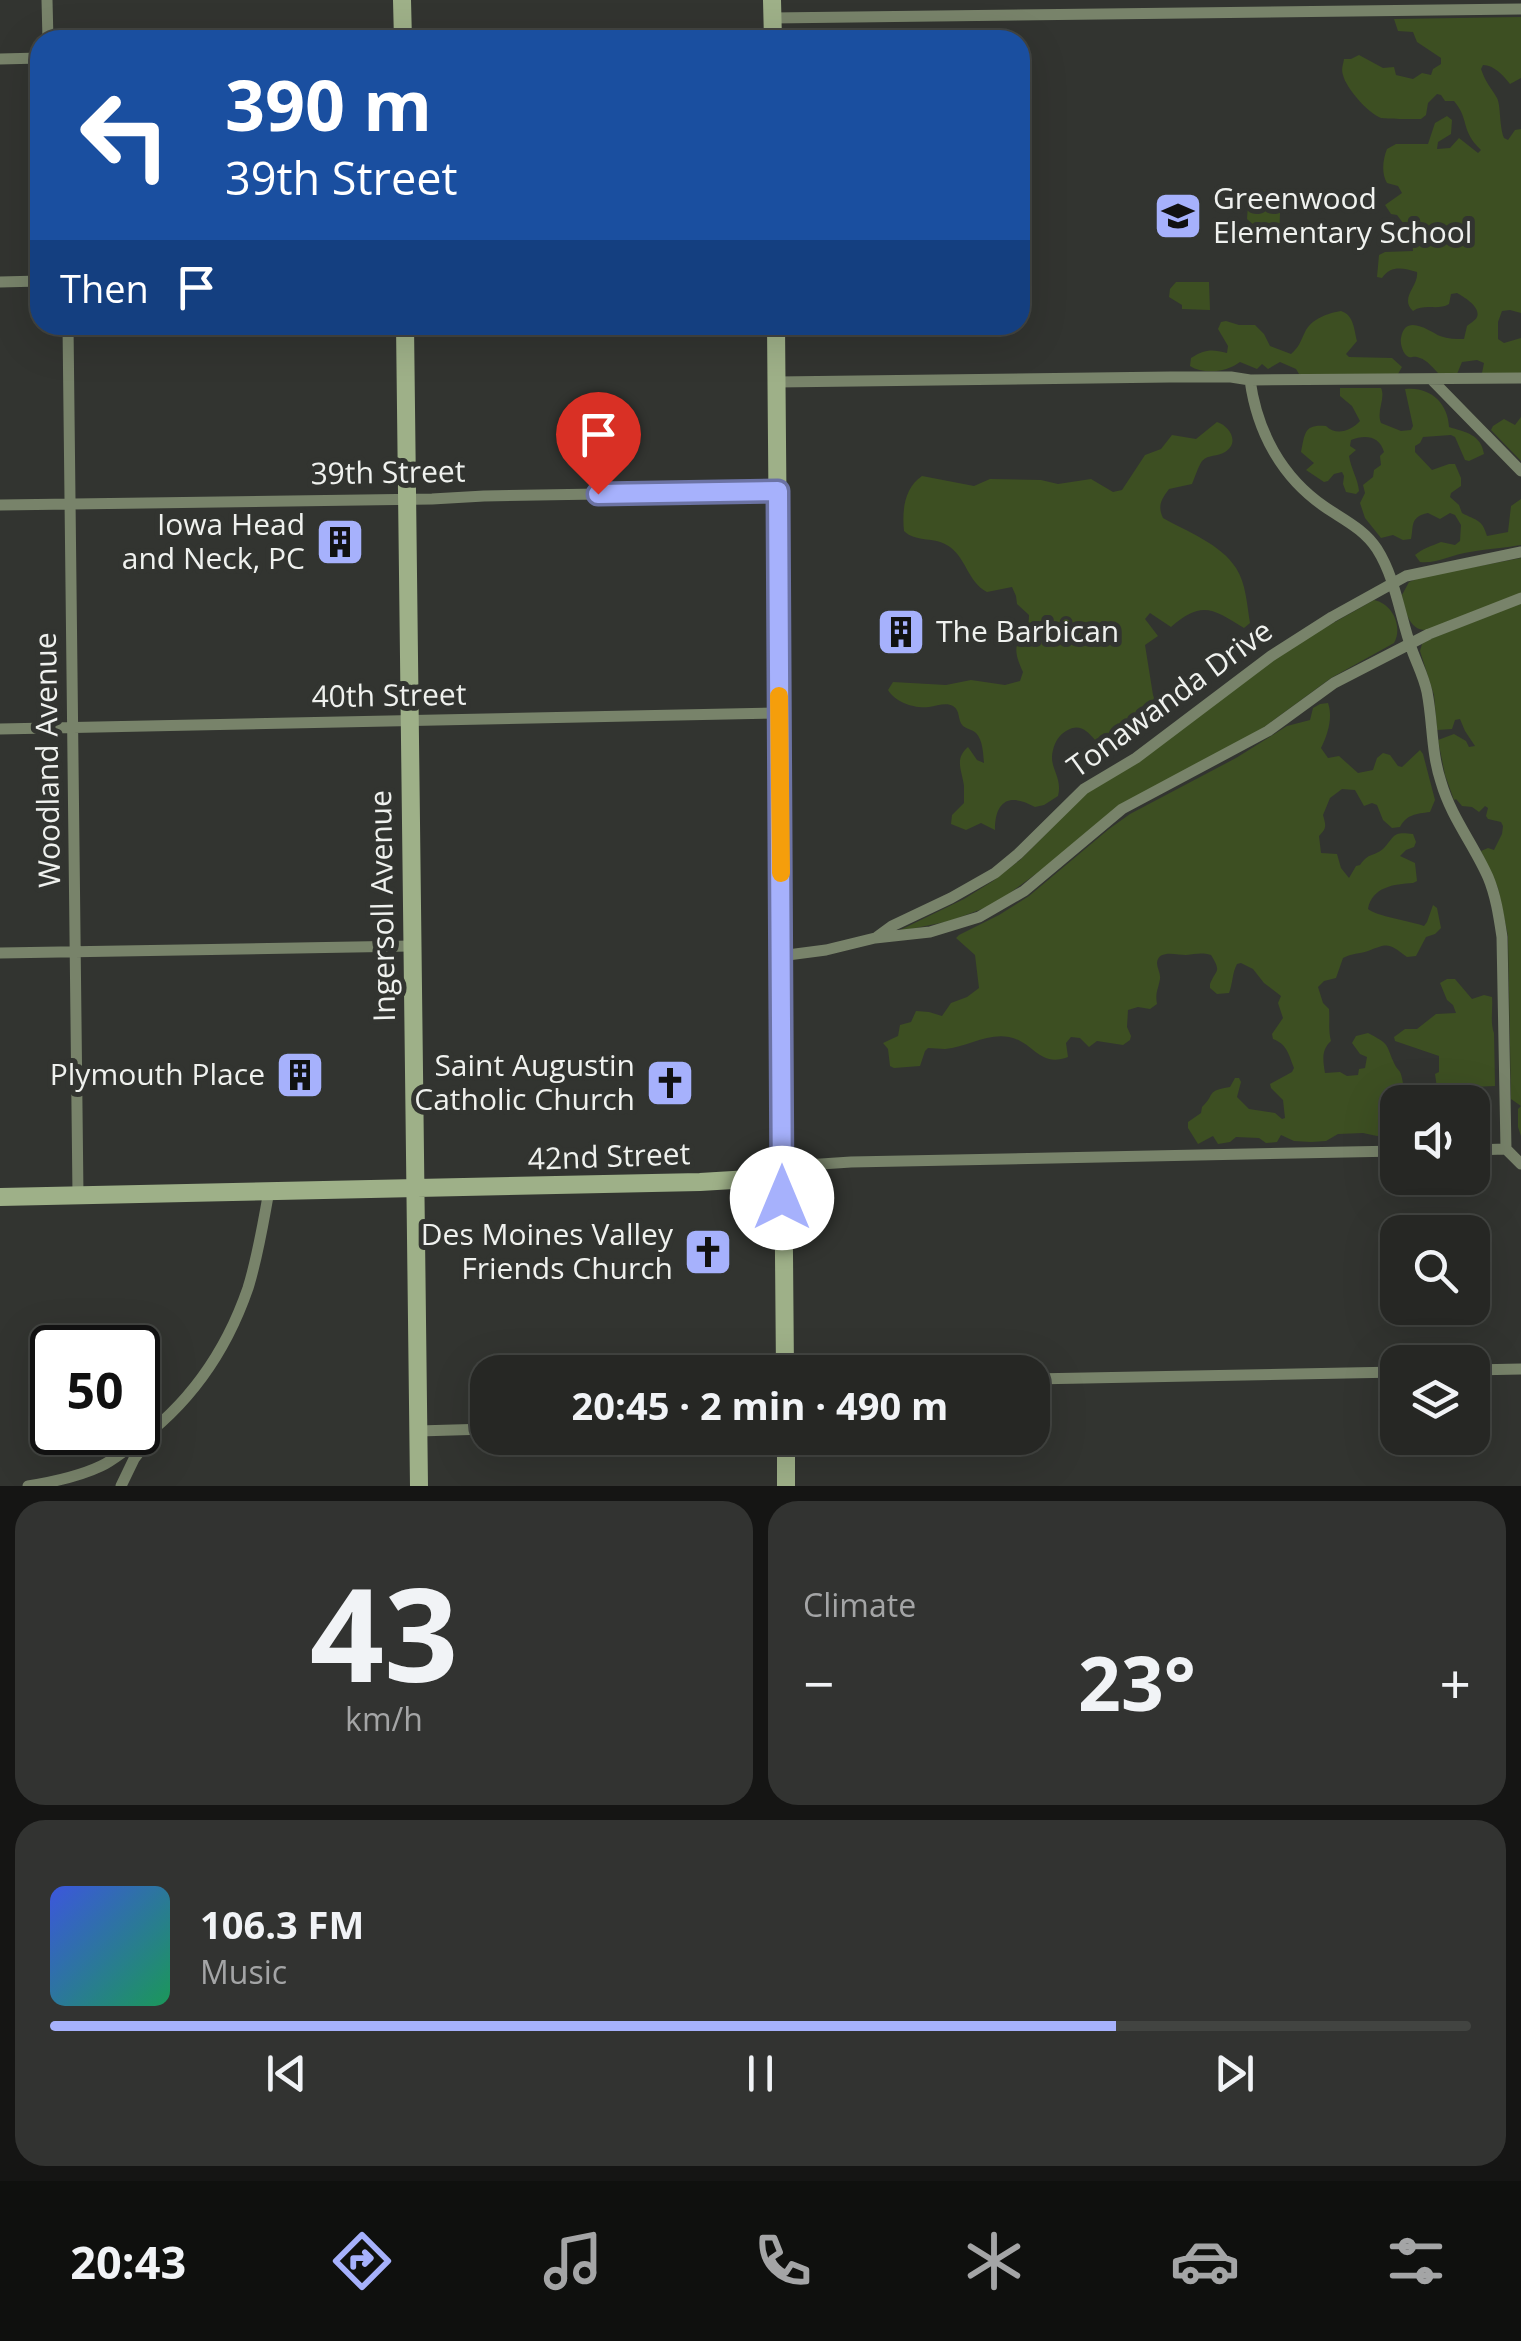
<!DOCTYPE html>
<html lang="en">
<head>
<meta charset="utf-8">
<style>
	:root { --surface:#262724; --page:#323331; --text:#f1f3f6; --muted:#a4a5a6; --line:#424441; --accent:#a6b1fc }
	body { margin:0; font-family:"Open Sans",sans-serif; background:var(--page); color:var(--text); height:100vh; display:flex; flex-direction:column; font-size:38px; white-space:nowrap }
	* { box-sizing:border-box; margin:0 }
	p { font-size:32px; color:var(--muted) }
	.icon { flex:none; width:55px; height:55px; fill:none; stroke:currentColor; stroke-width:2; stroke-linecap:round; stroke-linejoin:round }
	.map { position:relative; height:1486px; overflow:hidden }
	.drawer { display:flex; flex-direction:column; gap:15px; padding:15px; background:#151514; flex:1 }
	.drawer>* { flex:none }
	.top-card { position:absolute; left:30px; top:30px; width:1000px; height:305px; border-radius:30px; box-shadow:0 10px 40px #0002,0 0 0 2px var(--line); background:#1a4fa0; color:#fff; overflow:hidden }
	.buttons { position:absolute; left:1380px; top:1085px; display:grid; gap:20px }
	.buttons a { display:grid; place-items:center; width:110px; height:110px; border-radius:20px; background:var(--surface); box-shadow:0 10px 40px #0002,0 0 0 2px var(--line); font-size:50px }
	.speed { position:absolute; left:30px; top:1325px; display:flex; gap:20px; font-size:50px; font-weight:700; text-align:center }
	.speed>* { display:grid; place-content:center; width:130px; height:130px; border-radius:50%; background:var(--surface); box-shadow:0 10px 40px #0002,0 0 0 2px var(--line); line-height:1 }
	.speed .limit { border:5px solid #111; border-radius:15px; background:#fff; color:#111 }
	.pin { position:absolute; display:grid; place-items:center; width:85px; height:85px; color:#fff; margin:-102px -42px; border-radius:50% 50% 50% 0; rotate:-45deg; box-shadow:0 0 10px #0007 }
	.pin .icon { rotate:45deg }
	.me { position:absolute; width:110px; margin:-55px; rotate:0deg; stroke-linejoin:round; filter:drop-shadow(0 0 8px #0008) }
	.turn { display:flex; align-items:center; gap:35px; height:210px; padding:0 30px; font-size:45px }
	.turn .icon { width:130px; height:130px; stroke-width:2.5 }
	.turn b { display:block; font-size:70px; line-height:85px }
	.then { display:flex; align-items:center; height:95px; padding:0 30px; background:#0003; gap:20px; font-size:38px }
	.big { font-size:75px; font-weight:700; line-height:1.1 }
	.drawer .tile { flex:1; display:flex; flex-direction:column; justify-content:center; gap:15px; min-width:0; padding:0 35px; border-radius:30px; background:var(--page) }
	.drawer .dial { align-items:center; gap:0 }
	.dial b { font-size:130px; line-height:1 }
	.song { display:flex; align-items:center; gap:30px }
	.cover { width:120px; height:120px; border-radius:15px; background:linear-gradient(135deg,hsl(230 70% 55%),hsl(150 70% 35%)) }
	.played { height:10px; border-radius:5px; background:linear-gradient(90deg,var(--accent) 75%,var(--line) 75%) }
	.keys { display:flex; justify-content:space-around; direction:ltr }
	.heat { display:flex; justify-content:space-between; align-items:center; font-size:55px; direction:ltr }
	.drawer .tiles { flex:1; display:grid; gap:15px; grid-template-columns:1fr 1fr }
	.tile:last-child { grid-column:span 2 }
	.trip { position:absolute; left:470px; top:1355px; width:580px; height:100px; border-radius:30px; background:var(--surface); box-shadow:0 10px 40px #0002,0 0 0 2px var(--line); font-weight:700; line-height:100px; text-align:center }
	.tab-bar { display:flex; height:160px; justify-content:space-around; align-items:center; background:#0f100e; color:var(--muted) }
	.tab-bar .icon { width:70px; height:70px }
	.tab-bar .on { color:var(--accent) }
	.tab-bar b { font-size:45px; color:var(--text) }
	.map>svg:first-child { display:block }
	.green { fill:#3d4f22 }
	.lines { fill:none; stroke-linecap:round; stroke-linejoin:round }
	.street { stroke:#78836a; stroke-width:11 }
	.secondary { stroke:#9eb088; stroke-width:18 }
	.route-casing { stroke:#6c73a4; stroke-width:25 }
	.route { stroke:#a6b1fc; stroke-width:18 }
	.slow { stroke:#f59e0b; stroke-width:18 }
	.labels { text-anchor:middle; stroke-width:10; stroke-linejoin:round; paint-order:stroke }
	.poi-label { font-size:30px; fill:#eff1ee; stroke:#323430; text-anchor:end }
	.street-label { font-size:30px; fill:#eff1ee; stroke:#323430 }
</style>
</head>
<body>
<div class="map">
<svg width="1521" height="1486" viewBox="0 0 1521 1486">
	<rect width="100%" height="100%" fill="#323430"/>
	<path class="green" d="M1521,17V78L1510,84C1504,76 1494,65 1483,65L1481,69C1486,84 1491,87 1497,98C1501,106 1499,125 1504,138L1508,140L1515,130L1521,129V313L1510,310L1502,311L1498,322V339L1504,343L1521,338V373H1482L1484,363L1477,360L1462,362L1457,374H1439C1434,369 1427,360 1420,358C1411,354 1412,361 1405,354C1402,350 1400,343 1401,338C1405,312 1431,332 1440,336C1448,339 1456,339 1464,339L1467,326C1470,323 1475,321 1477,317C1481,307 1464,297 1457,293L1451,294L1449,304C1438,311 1425,303 1413,311C1399,298 1419,286 1417,272C1403,268 1391,265 1382,278L1377,277L1379,255L1385,252L1413,251L1412,235L1397,215L1391,214L1385,205L1402,193L1398,186L1387,183C1381,173 1383,159 1387,149L1396,144H1428L1435,123L1447,116L1452,120L1451,134L1438,142L1437,149L1450,148L1459,138L1478,153L1481,150C1460,130 1470,120 1454,101H1445L1441,95L1437,94L1428,103L1426,115L1421,119C1415,119 1384,119 1381,118C1368,113 1346,88 1343,75C1341,68 1343,66 1344,59H1351L1359,55L1383,68L1394,67L1396,75L1413,79L1422,73L1431,75L1433,69L1441,64V58L1417,42L1413,32L1398,31L1394,19Z
		M1249,190L1281,191L1279,236L1259,235L1255,231L1256,227L1247,219Z
		M1176,282H1209L1210,310L1182,309V305L1169,297L1170,289Z
		M1341,311C1354,315 1354,330 1357,341L1346,354L1349,357L1392,358L1402,367L1398,374H1299L1296,369L1280,362L1268,369L1262,364L1257,369L1240,362C1227,372 1204,375 1190,366L1191,358C1205,349 1212,349 1227,353L1228,346L1218,329L1221,322L1226,321L1239,325H1255L1264,334L1270,346L1291,354C1300,346 1300,342 1305,332C1311,319 1328,313 1341,311Z
		M1340,388H1381C1386,398 1376,411 1381,423L1401,431L1411,430L1413,426L1405,389C1430,386 1448,403 1449,427C1465,432 1481,434 1484,454L1469,461L1465,460L1455,437L1451,435L1423,437L1420,443L1415,446V452L1432,470L1449,464H1455L1461,478V486L1451,493L1450,497L1459,505L1462,513C1477,521 1482,519 1487,536L1508,532L1511,506L1521,499V545C1504,548 1486,549 1470,552C1454,554 1436,564 1420,562L1415,555C1422,549 1431,546 1441,542L1455,545L1460,541L1461,525L1455,515L1450,513L1440,519L1428,513C1409,517 1414,527 1411,539L1403,540L1393,535L1381,538L1365,518L1360,503L1365,493L1363,485L1373,477L1374,470L1381,465L1380,456L1384,452C1380,436 1365,434 1351,440L1350,446L1356,450L1349,456C1351,469 1358,479 1359,491L1356,494L1346,492L1343,484L1344,476L1342,472L1334,474L1328,481L1324,482L1306,470L1314,463L1301,452C1305,433 1304,424 1326,426C1336,436 1351,431 1360,421L1352,406L1340,396Z
		M1521,417V461L1491,430L1493,426L1504,419L1515,425Z
		M1217,422C1230,426 1240,443 1225,452C1217,457 1209,454 1202,461C1198,467 1195,477 1192,484L1169,489C1162,499 1157,505 1163,518C1186,531 1221,544 1236,568C1246,583 1247,605 1250,623L1244,628C1213,609 1202,600 1171,627L1150,613L1145,619L1158,636L1145,645L1153,695L1161,719C1153,730 1143,727 1134,734C1126,741 1127,755 1111,752C1094,748 1088,717 1066,731C1059,735 1055,742 1053,750C1048,768 1063,776 1058,796L1044,805L1035,807C1010,793 995,800 995,830L981,823L966,830L951,824L952,815L964,803C964,802 964,788 964,786C962,770 954,759 968,747L977,760L984,763C983,754 983,740 976,733C973,730 967,729 963,726C957,720 961,711 953,706C946,702 937,706 929,707C915,709 895,702 888,690L893,682L946,685L971,680L1005,685L1020,681L1023,672C1005,634 1029,645 1029,615L1017,604L1016,596L1012,587L987,592C968,582 967,560 950,547C936,536 916,543 904,531C902,511 904,488 922,476L974,486L990,479L1041,480L1058,484L1091,479L1113,492L1122,490L1145,455L1161,449L1172,435L1196,439Z
		M1521,558V593L1427,630C1409,631 1405,611 1402,595L1409,582L1422,577Z
		M1374,600C1393,604 1403,627 1394,643L1331,678L1256,733L1113,810L1048,865L995,904L950,921L896,932L964,899L993,881L1020,860L1086,794L1296,644Z
		M1521,603V1136L1518,1127V1109L1521,1106L1511,1099L1508,936L1498,888L1481,851L1488,848L1494,850L1502,834L1503,826L1501,822L1488,819L1486,816L1488,808L1485,806L1479,812L1472,807L1462,806L1456,799L1454,800L1445,775L1438,740L1454,734L1466,741L1469,747L1475,746L1465,731L1460,719L1455,720L1452,729L1437,730L1434,695L1420,651L1422,644L1428,640Z
		M1328,703C1333,717 1328,734 1321,748L1328,758L1339,756L1358,773L1373,770L1377,758L1383,753L1390,755L1398,766L1402,767L1420,750L1423,754L1435,800L1430,812C1416,814 1407,814 1400,827L1392,828L1383,820L1377,805L1372,803L1364,806L1355,790L1342,789L1330,798L1323,815C1326,826 1327,828 1319,836L1321,853L1337,854L1341,868L1349,878L1356,866L1360,865C1369,852 1373,857 1383,849C1395,837 1391,831 1413,834L1416,842L1414,847L1406,850L1400,856L1415,863L1417,881L1413,883C1394,884 1372,887 1368,909C1376,916 1410,921 1424,926L1427,922L1433,905L1437,908L1441,928L1435,934L1426,937L1416,956L1407,957C1388,943 1389,943 1368,951C1359,954 1352,953 1343,958L1336,978L1324,981L1318,987L1323,1003L1329,1009C1330,1020 1328,1030 1331,1041C1321,1050 1323,1060 1325,1073L1340,1072L1347,1076L1358,1075L1359,1069L1365,1068L1367,1057L1360,1054L1352,1043L1356,1036L1368,1033C1390,1045 1385,1042 1394,1063C1398,1072 1400,1068 1402,1078C1404,1087 1403,1093 1406,1102H1398L1397,1134L1377,1136L1363,1133L1338,1134L1326,1141L1311,1142L1294,1141L1281,1135L1277,1142L1266,1143L1259,1138L1236,1137L1230,1142L1218,1144L1213,1136L1198,1144L1188,1128V1122L1201,1113L1202,1107C1216,1094 1205,1091 1230,1087L1235,1078H1239L1241,1082L1237,1097L1249,1109L1275,1113L1282,1119L1285,1118L1283,1100L1271,1088L1270,1084L1292,1072L1294,1068C1289,1055 1287,1044 1273,1039L1272,1034L1283,1018L1278,1003L1281,996L1264,983L1253,969L1241,963L1237,964C1232,973 1233,983 1229,993L1217,994L1210,988V984C1216,969 1222,973 1211,955C1201,952 1196,954 1186,955C1177,955 1158,949 1157,963C1157,968 1161,974 1160,979C1158,990 1155,993 1157,1004L1150,1009L1138,1007L1128,1010L1127,1027L1131,1036L1130,1040L1123,1045L1097,1041L1089,1047L1080,1038L1071,1037L1066,1043L1068,1057C1039,1068 1034,1042 1009,1037C987,1033 967,1047 945,1049C939,1049 934,1048 928,1048L925,1051L920,1066L894,1068L890,1066L888,1049L883,1043L898,1036L900,1025L911,1022L916,1011L929,1012L942,1016L951,1003L967,997L979,988L975,955L956,938L959,935L999,915L1029,896L1109,829L1130,814L1236,758L1287,726L1310,720L1313,708L1320,704Z
		M1447,979H1455L1472,999L1484,995L1492,997C1493,1009 1490,1023 1494,1033L1495,1086L1450,1088L1451,1102H1439L1435,1074L1439,1072V1056L1395,1041L1394,1037L1405,1029H1417L1436,1014L1456,1013L1453,1005L1447,1000L1440,983Z"/>
	<g class="lines">
		<path class="street" d="M47,0L48,40
			M772,18L1521,9
			M0,59L40,58
			M0,282L40,281
			M68,325L78,1195
			M1250,380C1257,431 1281,477 1325,507C1344,520 1364,529 1377,549C1396,579 1400,617 1412,650C1417,664 1424,677 1427,692C1433,723 1431,752 1441,782C1451,817 1474,845 1488,877C1496,896 1499,917 1502,937L1506,1149
			M1432,380L1521,471
			M777,382L1170,377H1231L1250,380L1521,378
			M0,505L432,499L484,496L777,491
			M0,729L779,713
			M877,937L892,926L951,898L995,873L1018,854L1084,789L1136,758L1271,656L1332,617L1406,576L1521,552
			M0,953L411,946
			M780,956L826,950L875,938L930,932L979,917L1024,891L1122,809L1268,731L1334,683L1429,634L1521,598
			M1472,1150L1506,1149L1521,1164
			M782,1174L806,1165L851,1162L1398,1151
			M1472,1370L1521,1369
			M1032,1379L1398,1372
			M418,1431L488,1429
			M28,1486C53,1482 78,1477 101,1466C112,1461 122,1452 133,1445C188,1406 226,1352 248,1288C258,1256 263,1223 269,1191
			M121,1486L134,1459L151,1437"/>
		<path class="secondary" d="M402,0L403,40
			M772,0L773,40
			M405,325L419,1486
			M776,325L785,1372
			M0,1197L700,1182L750,1179L782,1174
			M786,1438V1486"/>
	</g>
	<g class="lines">
		<g class="route-casing">
			<path id="route" d="M598,494L778,491L782,1198"/>
		</g>
		<use href="#route" class="route"/>
		<path class="slow" d="M779,696L781,873"/>
	</g>
	<defs>
		<g id="school-square" transform="scale(2.5)"><rect x="-9" y="-9" width="18" height="18" rx="4" fill="#a6b1fc" stroke="#323430"/><path d="M0-5L7-2L0 1L-7-2ZM-4 1L0 2.5L4 1V4Q0 6-4 4Z" fill="#111"/></g>
		<g id="building-square" transform="scale(2.5)"><rect x="-9" y="-9" width="18" height="18" rx="4" fill="#a6b1fc" stroke="#323430"/><path d="M-4-6H4V6H1V3H-1V6H-4ZM-2.5-4.3h1.7v1.8h-1.7ZM.8-4.3h1.7v1.8H.8ZM-2.5-1h1.7V.8h-1.7ZM.8-1h1.7V.8H.8Z" fill="#111"/></g>
		<g id="church-square" transform="scale(2.5)"><rect x="-9" y="-9" width="18" height="18" rx="4" fill="#a6b1fc" stroke="#323430"/><path d="M-1.2-6h2.4v3.5h3.3v2.4h-3.3V6h-2.4V-.1h-3.3v-2.4h3.3Z" fill="#111"/></g>
	</defs>
	<g fill-rule="evenodd">
		<use href="#school-square" x="1178" y="216"/>
		<use href="#building-square" x="340" y="542"/>
		<use href="#building-square" x="901" y="632"/>
		<use href="#building-square" x="300" y="1075"/>
		<use href="#church-square" x="670" y="1083"/>
		<use href="#church-square" x="708" y="1252"/>
	</g>
	<g class="labels">
		<g class="poi-label">
			<text x="1213" y="209" text-anchor="start">Greenwood<tspan x="1213" dy="34">Elementary School</tspan></text>
			<text x="305" y="535">Iowa Head<tspan x="305" dy="34">and Neck, PC</tspan></text>
			<text x="936" y="642" text-anchor="start">The Barbican</text>
			<text x="635" y="1076">Saint Augustin<tspan x="635" dy="34">Catholic Church</tspan></text>
			<text x="265" y="1085">Plymouth Place</text>
			<text x="673" y="1245">Des Moines Valley<tspan x="673" dy="34">Friends Church</tspan></text>
		</g>
		<g class="street-label">
			<text transform="translate(388 473) rotate(-1)" y="10">39th Street</text>
			<text transform="translate(389 696) rotate(-1)" y="10">40th Street</text>
			<text transform="translate(1170 699) rotate(-36)" y="10">Tonawanda Drive</text>
			<text transform="translate(48 760) rotate(-91)" y="10">Woodland Avenue</text>
			<text transform="translate(383 906) rotate(-91)" y="10">Ingersoll Avenue</text>
			<text transform="translate(609 1157) rotate(-2)" y="10">42nd Street</text>
		</g>
	</g>
</svg>
<div class="buttons">
<a><svg class="icon" aria-label="sound" viewBox="0 0 24 24"><path d="M4 9h4l5-4v14l-5-4H4zM17 9q2 3 0 6"/></svg></a>
<a><svg class="icon" aria-label="search" viewBox="0 0 24 24"><circle cx="10" cy="10" r="6"/><path d="M15 15l6 6"/></svg></a>
<a><svg class="icon" aria-label="layers" viewBox="0 0 24 24"><path d="M12 4l9 5-9 5-9-5zM3 14l9 5 9-5"/></svg></a>
</div>
<div class="speed"><div class="limit">50</div></div>
<div class="pin" style="left:598px;top:494px;background:#d93025"><svg class="icon" aria-label="arrive" viewBox="0 0 24 24"><path d="M6 21V4h12l-3 4 3 4H6"/></svg></div>
<svg class="me" style="left:782px;top:1198px" viewBox="-20 -20 40 40"><circle r="19" fill="#fff"/><path d="M0-13L10 11 0 6-10 11z" fill="#a6b1fc"/></svg>
<div class="trip">20:45 · 2 min · 490 m</div>
<div class="top-card">
<div class="turn"><svg class="icon" aria-label="left" viewBox="0 0 24 24"><path d="M17 20v-9H6M10 6l-5 5 5 5"/></svg><div><b>390 m</b>39th Street</div></div>
<div class="then">Then<svg class="icon" aria-label="arrive" viewBox="0 0 24 24"><path d="M6 21V4h12l-3 4 3 4H6"/></svg></div>
</div>
</div>
<section class="drawer">
<div class="tiles">
<div class="tile dial"><b>43</b><p>km/h</p></div>
<div class="tile"><p>Climate</p>
<div class="heat"><a>−</a><b class="big">23°</b><a>+</a></div>
</div>
<div class="tile">
<div class="song"><i class="cover"></i><div><b>106.3 FM</b><p>Music</p></div></div>
<div class="played"></div>
<div class="keys"><svg class="icon" aria-label="previous" viewBox="0 0 24 24"><path d="M18 5L8 12l10 7zM5 5v14"/></svg><svg class="icon" aria-label="pause" viewBox="0 0 24 24"><path d="M8 5v14M16 5v14"/></svg><svg class="icon" aria-label="next" viewBox="0 0 24 24"><path d="M6 5l10 7-10 7zM19 5v14"/></svg></div>
</div>
</div>
</section>
<nav class="tab-bar">
<b>20:43</b>
<svg class="icon on" aria-label="directions" viewBox="0 0 24 24"><path d="M12 3l9 9-9 9-9-9zM9 14v-3h6M13 9l2 2-2 2"/></svg>
<svg class="icon" aria-label="music" viewBox="0 0 24 24"><path d="M9 18V5l10-2v13"/><circle cx="6" cy="18" r="3"/><circle cx="16" cy="16" r="3"/></svg>
<svg class="icon" aria-label="phone" viewBox="0 0 24 24"><path d="M5 4h4l2 5-3 2q2 4 5 5l2-3 5 2v4C11 20 4 13 5 4z"/></svg>
<svg class="icon" aria-label="climate" viewBox="0 0 24 24"><path d="M12 3v18M4 7l16 10M4 17L20 7"/></svg>
<svg class="icon" aria-label="car" viewBox="0 0 24 24"><path d="M5 17H2v-5l4-1 3-4h7l3 4 3 1v5h-3M9 17h6M6 11h13"/><circle cx="7" cy="17" r="2"/><circle cx="17" cy="17" r="2"/></svg>
<svg class="icon" aria-label="filters" viewBox="0 0 24 24"><path d="M4 7h16M4 17h16"/><circle cx="9" cy="7" r="2"/><circle cx="15" cy="17" r="2"/></svg>
</nav>
</body>
</html>
